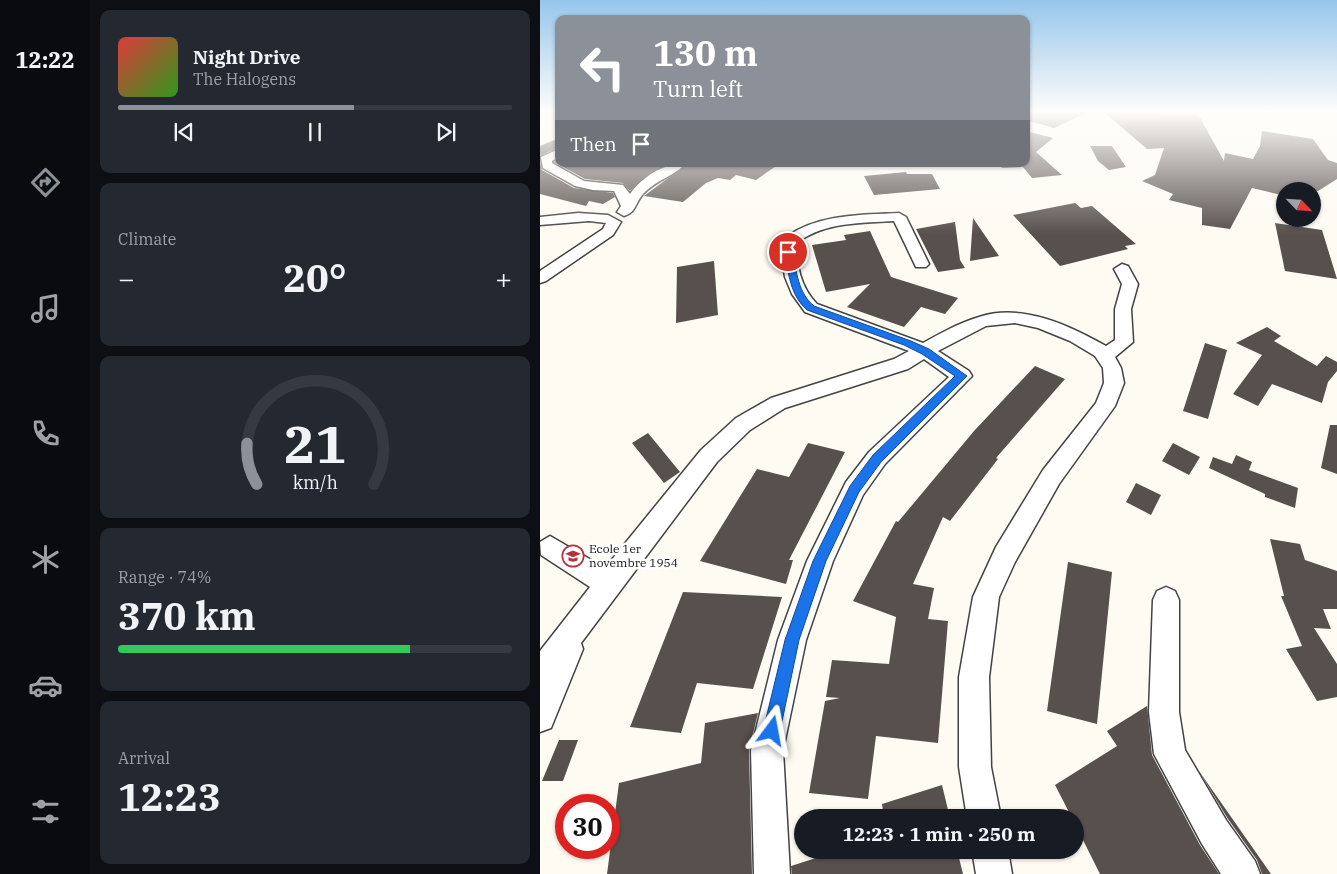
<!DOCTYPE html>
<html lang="en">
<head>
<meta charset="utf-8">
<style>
	:root { --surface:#171b24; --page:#242831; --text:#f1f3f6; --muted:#9ea1a6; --line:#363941; --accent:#8c9099 }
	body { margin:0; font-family:"IBM Plex Serif",serif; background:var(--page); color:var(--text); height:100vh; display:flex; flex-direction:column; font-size:19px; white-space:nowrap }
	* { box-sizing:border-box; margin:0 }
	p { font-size:16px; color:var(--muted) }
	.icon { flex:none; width:28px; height:28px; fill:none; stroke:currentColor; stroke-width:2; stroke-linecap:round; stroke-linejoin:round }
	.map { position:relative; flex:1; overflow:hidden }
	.side { display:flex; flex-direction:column; gap:10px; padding:10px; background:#0d0f14; width:450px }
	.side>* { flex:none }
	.hud { position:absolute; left:15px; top:15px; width:475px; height:152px; border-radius:10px; box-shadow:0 1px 4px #0004; background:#8c9099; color:#fff; overflow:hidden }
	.needle { width:32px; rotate:115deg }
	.controls { position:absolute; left:736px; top:182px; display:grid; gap:10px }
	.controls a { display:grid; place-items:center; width:45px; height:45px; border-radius:50%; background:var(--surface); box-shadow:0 1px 4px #0004; font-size:25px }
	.speed { position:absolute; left:15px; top:794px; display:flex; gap:10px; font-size:25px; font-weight:700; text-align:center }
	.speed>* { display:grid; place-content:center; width:65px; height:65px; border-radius:50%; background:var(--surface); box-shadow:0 1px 4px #0004; line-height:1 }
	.speed .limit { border:8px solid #d22; background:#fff; color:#111 }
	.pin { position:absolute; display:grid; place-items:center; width:42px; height:42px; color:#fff; margin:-21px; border:2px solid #fff; border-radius:50%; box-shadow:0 1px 5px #0007 }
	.me { position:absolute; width:55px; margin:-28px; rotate:13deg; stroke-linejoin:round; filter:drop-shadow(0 0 4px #0008) }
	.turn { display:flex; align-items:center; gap:18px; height:105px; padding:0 15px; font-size:22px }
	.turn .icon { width:65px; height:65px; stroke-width:2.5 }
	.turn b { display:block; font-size:35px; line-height:42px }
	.then { display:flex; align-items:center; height:48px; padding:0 15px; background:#0003; gap:10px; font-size:19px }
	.big { font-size:38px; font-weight:700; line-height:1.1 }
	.side .tile { flex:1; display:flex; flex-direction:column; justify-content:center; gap:8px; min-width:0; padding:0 18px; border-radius:10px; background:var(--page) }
	.side .dial { align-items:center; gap:0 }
	.dial svg { height:130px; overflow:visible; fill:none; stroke:var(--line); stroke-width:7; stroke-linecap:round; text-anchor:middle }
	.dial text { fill:var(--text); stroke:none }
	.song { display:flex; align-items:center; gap:15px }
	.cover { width:60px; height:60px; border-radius:8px; background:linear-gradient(135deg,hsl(0 70% 55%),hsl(110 70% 35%)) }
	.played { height:5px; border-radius:2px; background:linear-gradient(90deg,var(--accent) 60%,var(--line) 60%) }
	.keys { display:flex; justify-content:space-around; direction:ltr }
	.heat { display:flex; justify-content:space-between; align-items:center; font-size:28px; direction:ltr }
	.charge { height:8px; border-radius:4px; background:linear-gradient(90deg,#34c759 74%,var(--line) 0) }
	.trip { position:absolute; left:254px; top:809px; width:290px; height:50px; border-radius:25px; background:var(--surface); box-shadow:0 1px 4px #0004; font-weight:700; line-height:50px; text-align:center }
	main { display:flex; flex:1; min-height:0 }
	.tabs { display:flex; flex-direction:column; width:90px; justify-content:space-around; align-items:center; background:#090b0e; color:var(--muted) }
	.tabs .icon { width:35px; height:35px }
	.tabs .current { color:var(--accent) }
	.tabs b { font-size:22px; color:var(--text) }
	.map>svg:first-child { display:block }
	.building { fill:#58504d }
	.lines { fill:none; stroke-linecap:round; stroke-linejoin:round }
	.minor-casing { stroke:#434343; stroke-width:3 }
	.minor { fill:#fff; fill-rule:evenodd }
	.route { fill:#1a73e8; stroke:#114b97 }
	.labels { text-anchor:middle; stroke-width:5; stroke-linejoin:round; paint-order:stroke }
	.poi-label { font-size:12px; fill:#101010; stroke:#fff; text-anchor:start }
</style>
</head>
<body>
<main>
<nav class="tabs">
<b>12:22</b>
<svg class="icon current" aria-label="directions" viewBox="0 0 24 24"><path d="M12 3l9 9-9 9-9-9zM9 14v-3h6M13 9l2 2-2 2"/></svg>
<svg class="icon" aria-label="music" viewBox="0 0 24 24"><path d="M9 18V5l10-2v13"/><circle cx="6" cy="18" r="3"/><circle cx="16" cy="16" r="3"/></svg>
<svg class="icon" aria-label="phone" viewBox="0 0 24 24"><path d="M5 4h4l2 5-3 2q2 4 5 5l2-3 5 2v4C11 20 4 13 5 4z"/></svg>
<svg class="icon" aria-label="climate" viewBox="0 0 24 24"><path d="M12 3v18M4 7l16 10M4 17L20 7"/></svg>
<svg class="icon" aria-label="car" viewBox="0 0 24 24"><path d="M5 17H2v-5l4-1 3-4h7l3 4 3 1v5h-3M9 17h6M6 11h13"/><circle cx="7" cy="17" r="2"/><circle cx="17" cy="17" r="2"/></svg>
<svg class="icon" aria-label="filters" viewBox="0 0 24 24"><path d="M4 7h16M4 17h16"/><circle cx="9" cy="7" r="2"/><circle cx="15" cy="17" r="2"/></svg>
</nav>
<section class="side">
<div class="tile">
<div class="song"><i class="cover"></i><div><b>Night Drive</b><p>The Halogens</p></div></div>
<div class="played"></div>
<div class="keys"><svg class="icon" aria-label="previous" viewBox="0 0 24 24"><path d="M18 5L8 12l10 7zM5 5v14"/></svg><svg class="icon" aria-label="pause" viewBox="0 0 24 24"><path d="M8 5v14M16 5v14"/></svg><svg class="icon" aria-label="next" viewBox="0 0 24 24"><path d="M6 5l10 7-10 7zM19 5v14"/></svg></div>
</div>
<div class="tile"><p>Climate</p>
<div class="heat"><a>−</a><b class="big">20°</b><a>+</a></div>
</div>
<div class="tile dial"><svg viewBox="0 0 100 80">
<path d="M14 69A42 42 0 1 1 86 69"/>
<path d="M14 69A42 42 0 0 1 8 44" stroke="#8c9099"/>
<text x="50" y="56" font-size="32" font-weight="700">21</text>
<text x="50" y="72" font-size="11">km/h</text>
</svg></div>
<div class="tile"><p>Range · 74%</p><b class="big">370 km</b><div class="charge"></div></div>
<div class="tile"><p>Arrival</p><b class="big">12:23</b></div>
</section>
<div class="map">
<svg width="797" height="874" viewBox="0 0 797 874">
	<rect width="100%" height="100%" fill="#fefbf3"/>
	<path class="building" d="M486,112H548L514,128L486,120Z
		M564,112L658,114L684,161L685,153L713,159L720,146L722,131L773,139L788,160L797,163V179L778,191H745V196L712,188L690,229L662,225V208L629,200L633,194L602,181L615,175L624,148L607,149Z
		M486,131L513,138L496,152L522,175L492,178L483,167L461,168L466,164H486Z
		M19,138V147L0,156V146Z
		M550,146H572L586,167L569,170L558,161Z
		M19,159V164H130L107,175L90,191L83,183L45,179L14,162Z
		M0,162L2,170L34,188L73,193L75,197L63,204L49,201L46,206L0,194Z
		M147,164H239L216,180L196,175L190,180L178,178L166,183L143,202L104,196Z
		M366,172L367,174H392L400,189L334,195L324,176Z
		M535,203L541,208L552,206L596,244L585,246L588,249L520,266L473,215Z
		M433,218L459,256L430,261Z
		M415,222L420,260L425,268L398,272L376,229Z
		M735,223L782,230L797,279L745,271Z
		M330,231L351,277L418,298L405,314L381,307L364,327L307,307L330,284L286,292L272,245L306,240L304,235Z
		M174,261L178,315L136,323L137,267Z
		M727,327L741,336L734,341L777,366L786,356L797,362V371L788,382L782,403L732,384L718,406L693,394L722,355L696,343Z
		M665,343L687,350L668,419L643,411Z
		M495,366L525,379L456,458L458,459L410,521L403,517L373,584L394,588L388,619L408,621L398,743L336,736L328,799L269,793L285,701L300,698L286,697L292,660L349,664L356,617L313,601L356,521L358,522L434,431Z
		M790,425H797V474L781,468Z
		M108,433L140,472L124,483L92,443Z
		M268,443L305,452L249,560H253L246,584L160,561L217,469L249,477Z
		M633,443L660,457L649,475L622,461Z
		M696,455L712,462L709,470L758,488L755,508L725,497V494L669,468L673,457L692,464Z
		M596,483L621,495L611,515L586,502Z
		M730,539L760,544L765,560L797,571V609H783L791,629L774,628L797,664V697L777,701L746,649L762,646L741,596H744Z
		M528,562L572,572L557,724L507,711Z
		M143,592L242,597L213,689L157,683L141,733L90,727Z
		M607,706L612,755L660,845L679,874H560L535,824V818H532L515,785L577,746L567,731Z
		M218,713L209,750L212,874H67L79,783L161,763L165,723Z
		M19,740H38L23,781H2Z
		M659,771L731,874H722L717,860L688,819Z
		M402,785L410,818H344L342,804Z
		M301,850H417L423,874H252L251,866Z"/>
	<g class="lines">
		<g class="minor-casing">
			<path id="minor" d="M19,149V157L12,161V163L44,181L83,185L90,194C103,176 124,163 145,164C136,175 116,180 103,194C95,203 96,213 84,216L77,212L81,206L74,191L53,190L35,186L3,168L1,157Z
				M38,213L68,215L81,222L73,235L6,281L0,283V271L63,229L66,223L49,221L0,225V217Z
				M359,213L366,217L389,264L386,267H376L354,221C322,223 285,222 258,242C255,264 261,288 277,304L383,343C401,333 419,323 439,317C482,303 529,325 566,346L575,340V309L582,284L574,269L582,264L588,266L598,284L591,309L593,342L575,357L581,368L584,383L575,406L519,484L475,562L459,597L449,677L451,767L461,818H427L419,767V677L433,597L456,547L503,470L556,403L564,383L563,368L555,356L530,341L498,328L475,323L446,326L398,351L429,371L432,376L345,464L323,495L293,561L266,640L243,750L250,874H214L211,750L238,640L267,561L306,482L329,452L409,377L384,359L368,369L245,408L210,430L177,462L41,643L43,649L11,728L0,732V651L50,587L1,555L0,542L10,536L65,568L161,450L196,418L231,398L354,359L369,351L265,312L252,294L245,277L242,258L246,237C278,214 321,215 359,213Z
				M626,587L635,591L639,600V712L645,750L686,820L715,861L720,874H681L662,844L614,754L609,712L613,600L617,591Z
				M432,850H468L472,874H436Z"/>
		</g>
		<use href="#minor" class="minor"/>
	</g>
	<linearGradient id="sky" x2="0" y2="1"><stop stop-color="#96c6ec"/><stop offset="0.48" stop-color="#fffdfa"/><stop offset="1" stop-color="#fffdfa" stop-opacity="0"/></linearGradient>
	<rect width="797" height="234" fill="url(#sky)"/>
	<path class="route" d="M248,250L252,252C257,272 258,293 274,306L371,341L389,349L427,376L341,462L319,492L286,561L259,640L240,731L237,737L232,740L226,737L223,731L245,640L273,561L310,486L333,455L415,376L382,354L364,345L267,310C250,295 249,274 244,252Z"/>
	<defs>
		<g id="school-ring" transform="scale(1.125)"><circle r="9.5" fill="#fff" stroke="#b7303d" stroke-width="1.5"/><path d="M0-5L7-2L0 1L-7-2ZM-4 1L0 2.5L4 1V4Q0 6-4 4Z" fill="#b7303d"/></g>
	</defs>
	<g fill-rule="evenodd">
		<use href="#school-ring" x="33" y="556"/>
	</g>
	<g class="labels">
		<g class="poi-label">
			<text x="49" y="553">Ecole 1er<tspan x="49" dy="14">novembre 1954</tspan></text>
		</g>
	</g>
</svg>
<div class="controls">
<a><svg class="needle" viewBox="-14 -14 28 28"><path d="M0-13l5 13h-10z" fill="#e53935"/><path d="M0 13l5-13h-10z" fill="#9ea1a6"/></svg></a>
</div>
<div class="speed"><div class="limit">30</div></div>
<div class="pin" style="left:248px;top:252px;background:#d93025"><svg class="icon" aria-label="arrive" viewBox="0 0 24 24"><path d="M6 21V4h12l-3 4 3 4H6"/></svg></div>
<svg class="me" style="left:232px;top:731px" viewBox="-20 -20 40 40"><path d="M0-17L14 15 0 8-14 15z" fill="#1a73e8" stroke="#fff" stroke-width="4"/></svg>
<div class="trip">12:23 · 1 min · 250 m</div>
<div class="hud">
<div class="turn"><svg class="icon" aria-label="left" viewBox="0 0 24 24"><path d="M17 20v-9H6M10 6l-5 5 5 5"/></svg><div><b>130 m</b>Turn left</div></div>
<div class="then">Then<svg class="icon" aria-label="arrive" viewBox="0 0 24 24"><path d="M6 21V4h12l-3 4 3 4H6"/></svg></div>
</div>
</div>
</main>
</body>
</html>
